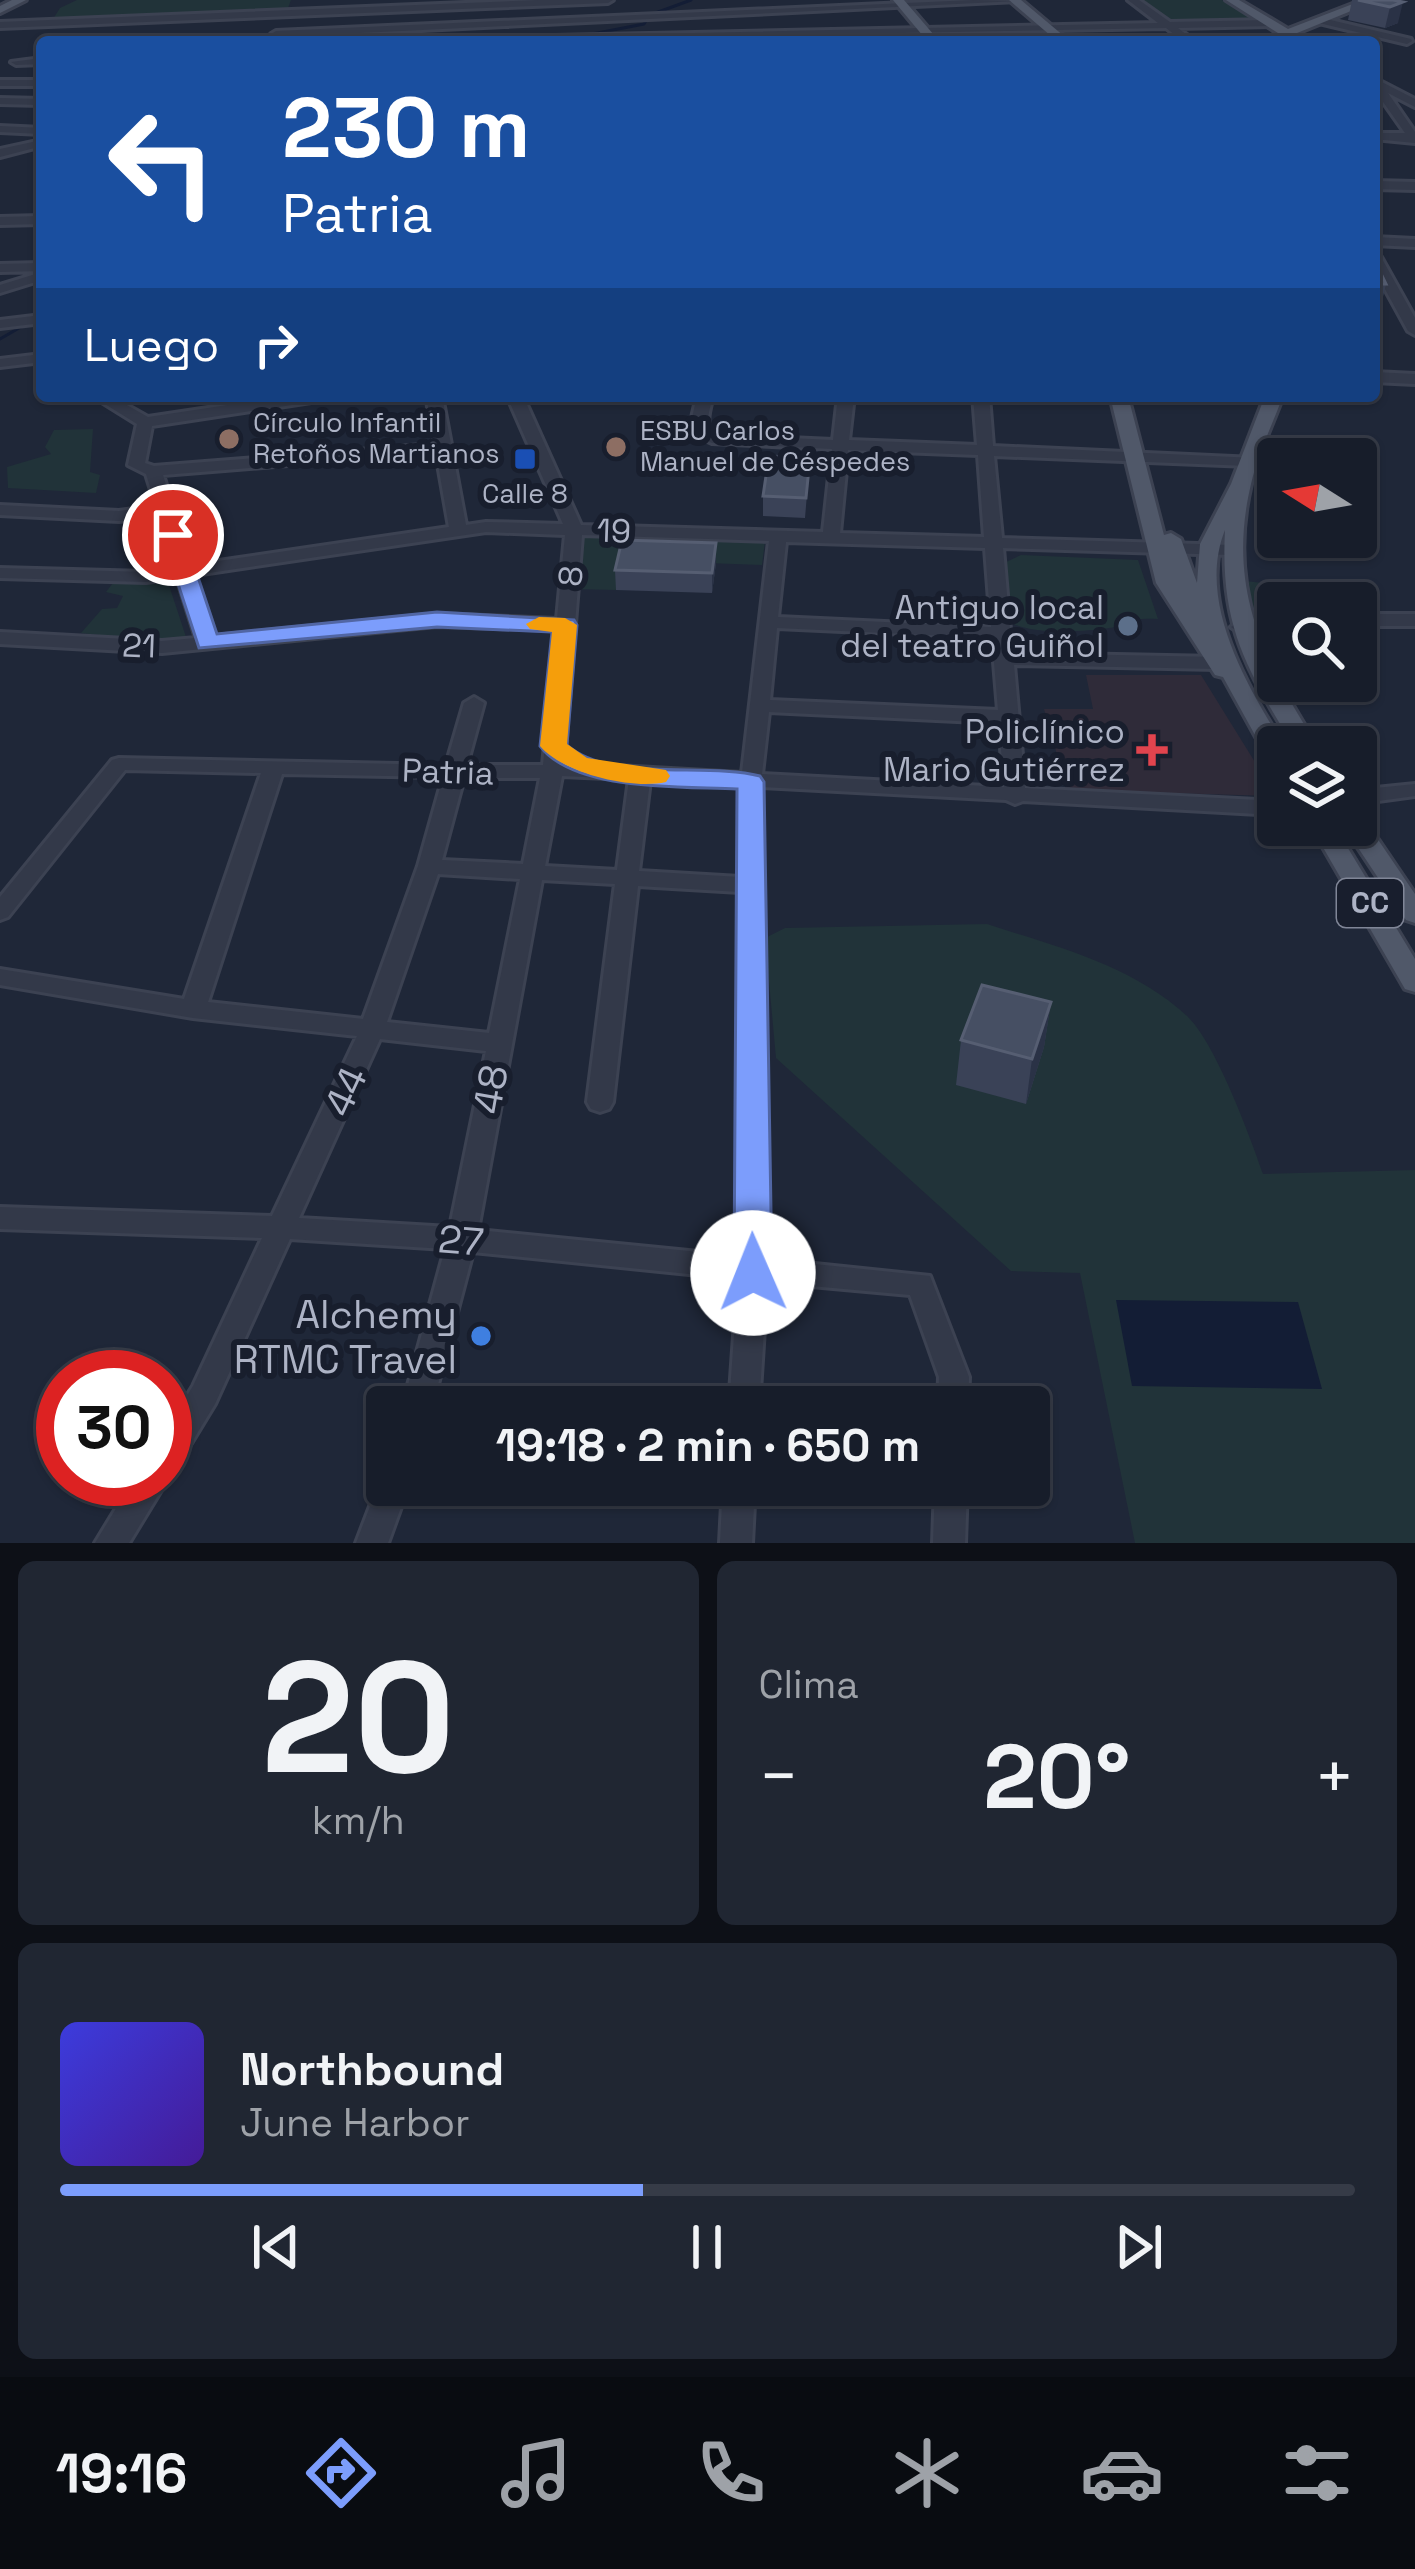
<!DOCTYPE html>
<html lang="es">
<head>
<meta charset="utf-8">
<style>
	:root { --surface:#171d2a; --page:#202632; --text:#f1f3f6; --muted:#9ea2a8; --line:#363b47; --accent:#7c9dfc }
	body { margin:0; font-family:"Space Grotesk",sans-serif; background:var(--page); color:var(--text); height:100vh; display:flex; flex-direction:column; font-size:45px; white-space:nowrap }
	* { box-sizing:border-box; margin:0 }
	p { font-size:39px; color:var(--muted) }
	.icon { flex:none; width:66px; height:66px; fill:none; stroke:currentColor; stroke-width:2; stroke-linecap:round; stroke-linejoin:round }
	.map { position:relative; height:1543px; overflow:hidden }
	.side { display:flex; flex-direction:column; gap:18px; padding:18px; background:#0d1017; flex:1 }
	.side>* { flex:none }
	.banner { position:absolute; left:36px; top:36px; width:1344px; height:366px; border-radius:12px; box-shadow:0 3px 9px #0004,0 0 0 3px var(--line); background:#1a4fa0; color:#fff; overflow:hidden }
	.needle { width:78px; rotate:281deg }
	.buttons { position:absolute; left:1257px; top:438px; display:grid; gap:24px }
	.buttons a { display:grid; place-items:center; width:120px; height:120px; border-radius:12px; background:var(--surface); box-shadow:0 3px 9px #0004,0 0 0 3px var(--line); font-size:60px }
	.speed { position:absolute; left:36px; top:1350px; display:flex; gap:24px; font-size:60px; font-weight:700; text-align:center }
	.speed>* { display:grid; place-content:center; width:156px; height:156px; border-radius:50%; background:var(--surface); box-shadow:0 3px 9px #0004,0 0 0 3px var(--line); line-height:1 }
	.speed .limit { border:18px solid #d22; background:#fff; color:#111 }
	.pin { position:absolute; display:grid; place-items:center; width:102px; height:102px; color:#fff; margin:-51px; border:6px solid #fff; border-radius:50%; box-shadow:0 3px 12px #0007 }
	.me { position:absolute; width:132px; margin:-66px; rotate:359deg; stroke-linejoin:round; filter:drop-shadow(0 0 9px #0008) }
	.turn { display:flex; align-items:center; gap:42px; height:252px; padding:0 48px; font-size:54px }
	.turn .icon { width:156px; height:156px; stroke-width:2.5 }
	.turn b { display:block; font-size:84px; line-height:102px }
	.then { display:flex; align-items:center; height:114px; padding:0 48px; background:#0003; gap:24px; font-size:45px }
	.big { font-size:90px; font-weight:700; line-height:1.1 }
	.side .widget { flex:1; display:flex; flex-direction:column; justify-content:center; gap:18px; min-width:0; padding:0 42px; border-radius:18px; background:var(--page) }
	.side .dial { align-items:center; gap:0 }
	.dial b { font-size:156px; line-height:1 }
	.song { display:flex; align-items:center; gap:36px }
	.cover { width:144px; height:144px; border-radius:18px; background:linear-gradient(135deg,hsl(240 70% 55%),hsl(260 70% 35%)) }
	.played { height:12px; border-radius:6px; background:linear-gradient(90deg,var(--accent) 45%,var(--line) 45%) }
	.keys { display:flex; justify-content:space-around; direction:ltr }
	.heat { display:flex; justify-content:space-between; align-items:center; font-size:66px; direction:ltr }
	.side .tiles { flex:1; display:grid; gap:18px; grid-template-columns:1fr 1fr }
	.widget:last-child { grid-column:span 2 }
	.trip { position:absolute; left:366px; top:1386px; width:684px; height:120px; border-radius:12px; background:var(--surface); box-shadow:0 3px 9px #0004,0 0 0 3px var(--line); font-weight:700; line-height:120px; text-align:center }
	.dock { display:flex; height:192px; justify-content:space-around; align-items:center; background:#090c11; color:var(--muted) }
	.dock .icon { width:84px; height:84px }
	.dock .active { color:var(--accent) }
	.dock b { font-size:54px; color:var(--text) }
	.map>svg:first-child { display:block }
	.medical { fill:#2f2b39 }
	.green { fill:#213339 }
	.water { fill:#131d35 }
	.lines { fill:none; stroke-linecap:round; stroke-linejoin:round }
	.stream { stroke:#131d35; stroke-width:3 }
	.minor-casing { stroke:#3c4252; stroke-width:6 }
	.major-casing { stroke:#3c4252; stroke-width:6 }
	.minor { fill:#333949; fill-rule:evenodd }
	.major { fill:#505869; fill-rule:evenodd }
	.wall { fill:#3a4257 }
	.shaded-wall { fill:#2a3246 }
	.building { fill:#464f63; stroke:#565e72; stroke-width:3 }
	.route { fill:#7c9dfc; stroke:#5166a4; stroke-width:3 }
	.slow { fill:#f59e0b }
	.education-dot { fill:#8d6e63; stroke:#181e2d; stroke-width:4.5 }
	.transit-dot { fill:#1a4fb4; stroke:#181e2d; stroke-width:4.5 }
	.service-dot { fill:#5c6f8a; stroke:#181e2d; stroke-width:4.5 }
	.health-dot { fill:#e0444e; stroke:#181e2d; stroke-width:4.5 }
	.shop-dot { fill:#3f7fe0; stroke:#181e2d; stroke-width:4.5 }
	.labels { text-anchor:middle; stroke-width:12; stroke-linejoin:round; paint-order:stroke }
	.far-poi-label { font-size:27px; fill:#adb3c5; stroke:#181e2d; text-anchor:start }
	.shield { fill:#181e2d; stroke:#808697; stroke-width:3 }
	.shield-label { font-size:30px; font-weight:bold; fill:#adb3c5 }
	.street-label { font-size:33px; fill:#adb3c5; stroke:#181e2d }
	.poi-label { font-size:33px; fill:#adb3c5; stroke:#181e2d; text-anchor:end }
	.near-street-label { font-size:39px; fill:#adb3c5; stroke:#181e2d }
	.near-poi-label { font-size:39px; fill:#adb3c5; stroke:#181e2d; text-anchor:end }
</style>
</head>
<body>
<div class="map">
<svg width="1415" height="1543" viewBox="0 0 1415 1543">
	<rect width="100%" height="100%" fill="#1f2738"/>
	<path class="medical" d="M1086,675H1201L1276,796L1067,790L1044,709H1093Z"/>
	<path class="green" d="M77,0H291L288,8L53,19L60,8Z
		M1139,0H1222L1257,21L1170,22Z
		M93,429L90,472L100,475L96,493L8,488L7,467L51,454L45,447L54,430Z
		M582,534L765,541L762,565L623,560L616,590L574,589Z
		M1021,555L1138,560L1158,619C1126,617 1126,627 1102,629C1076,632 1030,635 1008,621L1004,563Z
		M116,579H167L186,637L143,640L81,633L102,609L117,608L123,596L106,592Z
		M1245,581L1328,590L1331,603H1278V619L1252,620Z
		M987,924C1057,947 1132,965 1187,1016C1215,1042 1250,1136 1263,1174L1415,1170V1543H1135L1080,1273L1011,1271L776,1058L765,938L785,928Z"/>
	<path class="water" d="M1116,1300L1298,1302L1322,1389L1132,1386Z"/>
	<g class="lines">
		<path class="stream" d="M582,36L644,24L650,15L691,0
			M551,42L557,41
			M0,339L26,324"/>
		<g class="minor-casing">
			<path id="minor" d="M538,0H613L608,3L0,28V22Z
				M973,0L1020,1L276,37L271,34L276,31Z
				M1128,0H1139L1170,22L1271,20L1276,23L1271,26L1178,28L1196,42H1184L1166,28L408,42L413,39L1158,23Z
				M1322,18L1411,39L1412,41L1407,44L1319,23Z
				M1286,30L1308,40L1309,42H1296L1282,35Z
				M42,58V64L16,65L11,62Z
				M1374,78L1415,99V107L1388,93L1415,132V143L1374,139V133H1405L1374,89Z
				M0,80H42V86H0Z
				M0,98L42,99V105L0,104Z
				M0,126L42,128V134L0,132Z
				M42,140V146L0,157V149Z
				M1374,181L1415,182V190L1374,189Z
				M42,216V224L0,225V217Z
				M1374,237L1415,239V247L1374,245Z
				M1374,253L1381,257L1415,318V335L1408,331L1374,269Z
				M42,263V271L0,272V264Z
				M42,272V280L0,293V285Z
				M42,315V323L0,328V320Z
				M42,354V362L0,367V359Z
				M1374,372L1415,374V384L1374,382Z
				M92,396H111L148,417L287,396H326L318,401L152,426L145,463L154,466L435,444L426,396H442L466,525L486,522L563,524L507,396H523L581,525L823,532L832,449L712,443L699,437L691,422L697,396H713C709,413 702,427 721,435L833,440L838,396H854L849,440L977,445L973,396H989L993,446L1255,458V464L1249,466L994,456L1002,538L1231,545L1240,550L1231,555L1003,548L1012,653L1218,657L1228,663L1218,669L1014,665L1025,788L1278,801V815L1023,801L1015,804L1006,800L762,787L767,1259L930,1276L969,1377L968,1407H938L939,1377L910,1295L767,1282L759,1407H729L738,1279L473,1252L432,1407H402L445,1249L290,1239L215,1404L176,1468L165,1472V1431L193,1386L262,1238L0,1229V1207L272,1216L357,1036L193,1018L0,985V969L184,999L261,773L125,770L8,917L0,920V897L112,760L119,758L446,765L464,703L474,697L484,703L467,765H543L556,630L437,626L162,653L0,644V632L162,641L196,638L177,578L146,582L0,578V568L146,572L174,567L159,516L119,521L0,515V505L119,511L156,506L146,474L128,465L137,424ZM848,450L978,455L984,537L840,533ZM436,453L449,527L191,565L163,475ZM486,532L565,535L557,619L437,614L214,636L195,575ZM582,535L769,541L742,773L564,763ZM786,542L985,548L991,627L778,617ZM777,628L992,638L998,710L770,700ZM769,712L999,723L1004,787L762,774ZM282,774L443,777L418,866L363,1019L208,1002ZM562,776L629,779L617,870L545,866ZM464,778H540L523,864L442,860ZM650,781L740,785V877L639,871ZM438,874L520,879L489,1033L387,1022ZM542,880L615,884L587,1102L591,1109L600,1112L609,1109L613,1102L638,886L740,892L739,1256L478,1230ZM380,1039L486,1051L450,1227L299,1218Z
				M1356,614H1415V626H1356Z
				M1278,619V631L1240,633L1231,627L1240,621Z
				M1415,784V796L1356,804V790Z
				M165,1473L168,1479L129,1543H95L134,1479H165Z
				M387,1473V1485H409L388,1543H356L382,1475Z
				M723,1485H755L752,1543H720Z
				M935,1485H967L965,1543H933Z"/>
		</g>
		<g class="major-casing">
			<path id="major" d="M12,0H26L0,13V6Z
				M893,0H904L940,42H928Z
				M1009,0H1021L1071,42H1058Z
				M1226,0H1239L1288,29L1363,0H1378L1275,42H1259L1278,33Z
				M1110,396H1128L1164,535L1171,533L1181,539L1197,583L1200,544L1231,484L1265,396H1283C1272,425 1258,454 1251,484C1226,589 1264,661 1318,747H1294C1246,668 1220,626 1225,530C1196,602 1248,688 1285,747H1278V762L1266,755L1223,677L1215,675L1156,583Z
				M1356,817L1364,819L1415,894V923L1406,920L1343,825H1356Z
				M1310,825H1334L1415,959V992L1405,989Z"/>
		</g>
		<use href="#minor" class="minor"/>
		<use href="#major" class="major"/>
	</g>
	<path class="wall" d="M1352,0H1393L1398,23L1385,28L1348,20Z
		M1374,259L1386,284L1382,301H1374Z
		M810,458L805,518L763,516V496Z
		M716,543V563L712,593L616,590L615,570Z
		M1051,1002L1044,1047L1026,1104L956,1085L961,1040Z"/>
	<path class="shaded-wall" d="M1403,2L1398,23L1385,28L1390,7Z
		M716,543V563L712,593V573Z
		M1051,1002L1044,1047L1026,1104L1032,1059Z"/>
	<path class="building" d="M1358,0H1393L1403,2L1390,7Z
		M1374,259L1386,284H1374Z
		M769,456L810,458L806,498L763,496Z
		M622,540L716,543L712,573L615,570Z
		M982,985L1051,1002L1032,1059L961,1040Z"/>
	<path class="route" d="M173,528L184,535L217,634L437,612L574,620L577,625L567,745C610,783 706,762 760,776L764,782L772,1273L766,1283L753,1288L740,1283L734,1273L737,789C683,786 575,792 540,746L552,632L437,627L199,648L162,535Z"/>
	<path class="slow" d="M539,617L565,618L577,625L567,744L587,758L666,770L670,776L666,782C631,790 563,773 540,746L552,632L530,629L526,624Z"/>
	<g class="education-dot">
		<circle cx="229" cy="439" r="12"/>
		<circle cx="616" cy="447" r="12"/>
	</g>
	<rect class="transit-dot" x="513" y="447" width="24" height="24" rx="6"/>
	<circle class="service-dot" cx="1128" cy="626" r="12"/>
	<path class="health-dot" d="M1146 732h12v12h12v12h-12v12h-12v-12h-12v-12h12z"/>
	<circle class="shop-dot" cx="481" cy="1336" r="12"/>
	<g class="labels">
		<g class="far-poi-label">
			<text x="253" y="432">Círculo Infantil<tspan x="253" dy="31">Retoños Martianos</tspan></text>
			<text x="640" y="440">ESBU Carlos<tspan x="640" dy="31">Manuel de Céspedes</tspan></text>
			<text x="525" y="503" text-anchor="middle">Calle 8</text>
		</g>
		<rect class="shield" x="1337" y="879" width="66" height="48" rx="9"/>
		<g class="shield-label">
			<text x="1370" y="913">CC</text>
		</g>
		<g class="street-label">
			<text transform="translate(614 530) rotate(2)" y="12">19</text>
			<text transform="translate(570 576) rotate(-85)" y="12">8</text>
			<text transform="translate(139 645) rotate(2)" y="12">21</text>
			<text transform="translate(448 771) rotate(2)" y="12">Patria</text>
		</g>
		<g class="poi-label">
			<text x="1104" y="619">Antiguo local<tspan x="1104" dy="38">del teatro Guiñol</tspan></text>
			<text x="1125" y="743">Policlínico<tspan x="1125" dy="38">Mario Gutiérrez</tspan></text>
		</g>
		<g class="near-street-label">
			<text transform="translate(490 1089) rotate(-80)" y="14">48</text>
			<text transform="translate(345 1091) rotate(-65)" y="14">44</text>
			<text transform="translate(461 1240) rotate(5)" y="14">27</text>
		</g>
		<g class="near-poi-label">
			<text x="457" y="1328">Alchemy<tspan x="457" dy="45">RTMC Travel</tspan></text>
		</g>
	</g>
</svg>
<div class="buttons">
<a><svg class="needle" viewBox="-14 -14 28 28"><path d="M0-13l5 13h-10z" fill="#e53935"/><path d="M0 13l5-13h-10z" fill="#9ea2a8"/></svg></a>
<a><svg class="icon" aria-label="search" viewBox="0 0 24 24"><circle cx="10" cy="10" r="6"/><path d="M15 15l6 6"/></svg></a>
<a><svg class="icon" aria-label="layers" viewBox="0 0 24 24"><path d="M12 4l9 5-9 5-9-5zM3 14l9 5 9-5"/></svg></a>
</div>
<div class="speed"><div class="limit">30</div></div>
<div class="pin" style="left:173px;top:535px;background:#d93025"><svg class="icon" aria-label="arrive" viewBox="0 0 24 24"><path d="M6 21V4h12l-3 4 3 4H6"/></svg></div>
<svg class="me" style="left:753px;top:1273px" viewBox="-20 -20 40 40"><circle r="19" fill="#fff"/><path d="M0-13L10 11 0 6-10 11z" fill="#7c9dfc"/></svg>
<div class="trip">19:18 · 2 min · 650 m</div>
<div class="banner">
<div class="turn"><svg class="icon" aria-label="left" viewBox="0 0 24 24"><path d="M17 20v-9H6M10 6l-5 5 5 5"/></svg><div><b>230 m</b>Patria</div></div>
<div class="then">Luego<svg class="icon" aria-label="right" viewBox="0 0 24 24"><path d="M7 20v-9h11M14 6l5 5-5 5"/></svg></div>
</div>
</div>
<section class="side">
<div class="tiles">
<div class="widget dial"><b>20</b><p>km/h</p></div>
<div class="widget"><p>Clima</p>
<div class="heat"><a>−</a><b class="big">20°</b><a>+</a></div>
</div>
<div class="widget">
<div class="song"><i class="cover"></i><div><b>Northbound</b><p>June Harbor</p></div></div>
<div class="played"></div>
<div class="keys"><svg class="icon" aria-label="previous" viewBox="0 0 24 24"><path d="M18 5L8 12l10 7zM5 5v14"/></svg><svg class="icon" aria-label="pause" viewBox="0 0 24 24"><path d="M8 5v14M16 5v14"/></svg><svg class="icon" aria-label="next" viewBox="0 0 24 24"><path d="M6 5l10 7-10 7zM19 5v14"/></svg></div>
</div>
</div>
</section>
<nav class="dock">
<b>19:16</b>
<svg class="icon active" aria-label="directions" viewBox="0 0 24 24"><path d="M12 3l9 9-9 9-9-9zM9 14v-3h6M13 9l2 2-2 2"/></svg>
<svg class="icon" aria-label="music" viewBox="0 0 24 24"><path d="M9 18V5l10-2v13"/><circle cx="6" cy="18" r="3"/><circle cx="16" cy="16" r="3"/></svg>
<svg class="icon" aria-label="phone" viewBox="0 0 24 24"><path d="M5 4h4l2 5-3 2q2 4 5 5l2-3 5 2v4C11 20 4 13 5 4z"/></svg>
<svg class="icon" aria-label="climate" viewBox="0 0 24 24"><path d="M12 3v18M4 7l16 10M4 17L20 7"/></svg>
<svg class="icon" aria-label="car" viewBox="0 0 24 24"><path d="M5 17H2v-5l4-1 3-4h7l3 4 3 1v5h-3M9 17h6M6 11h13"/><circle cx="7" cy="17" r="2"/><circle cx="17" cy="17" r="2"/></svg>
<svg class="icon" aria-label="filters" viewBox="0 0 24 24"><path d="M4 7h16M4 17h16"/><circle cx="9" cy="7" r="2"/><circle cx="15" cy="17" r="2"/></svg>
</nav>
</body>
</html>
